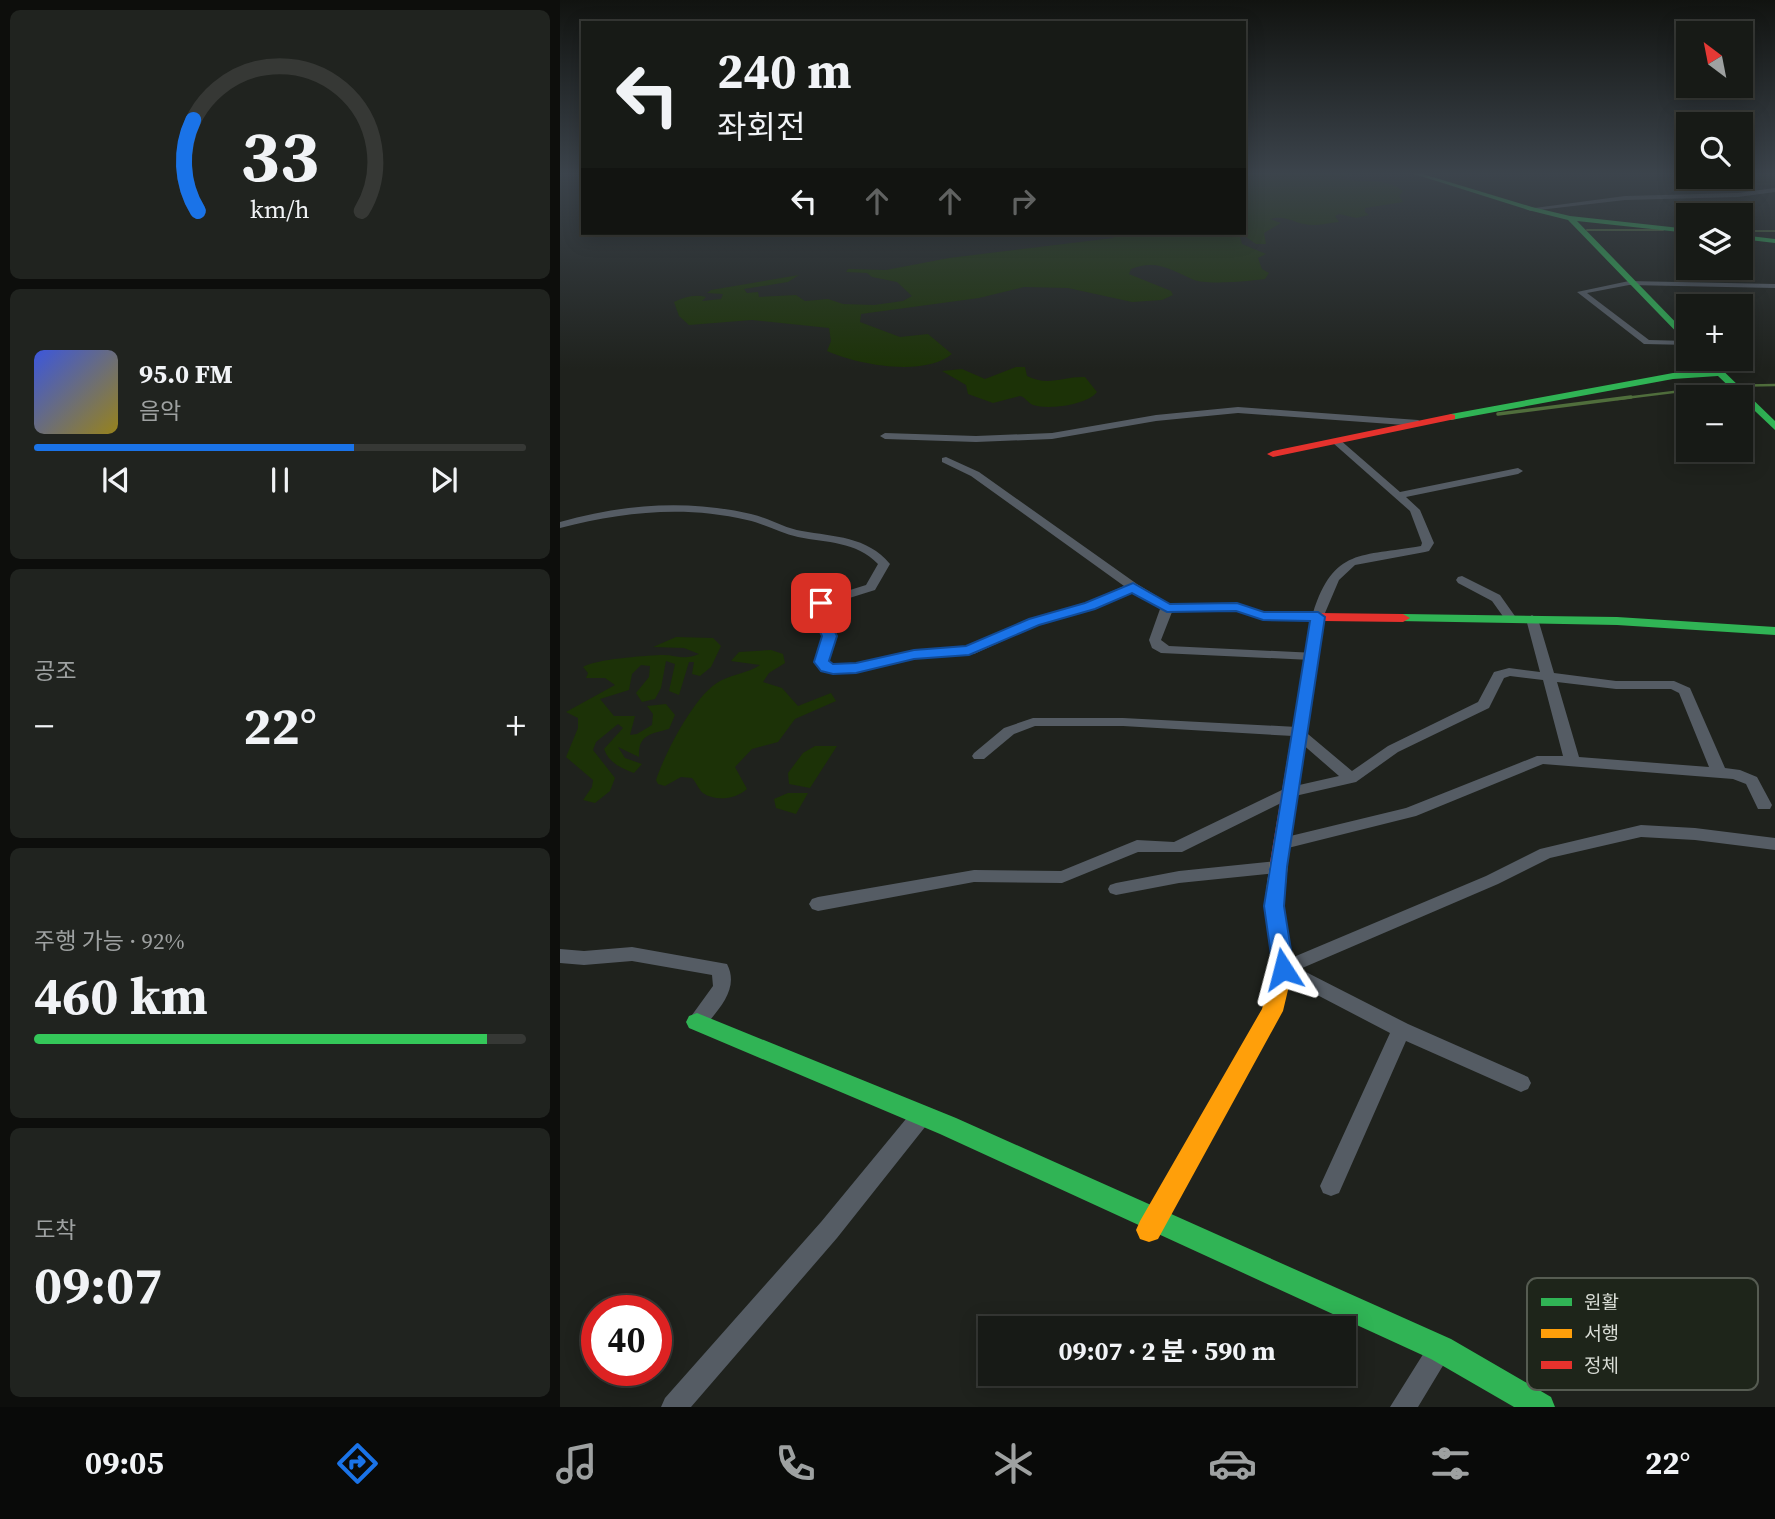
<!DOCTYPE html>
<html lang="ko">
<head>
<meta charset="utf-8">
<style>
	:root { --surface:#171a16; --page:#20231f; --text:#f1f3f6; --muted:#9ea1a1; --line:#363835; --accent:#1a73e8 }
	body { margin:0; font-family:"Source Serif 4","Noto Sans KR",serif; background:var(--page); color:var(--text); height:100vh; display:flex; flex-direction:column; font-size:26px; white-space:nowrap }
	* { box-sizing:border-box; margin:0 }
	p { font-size:23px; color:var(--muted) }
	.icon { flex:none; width:38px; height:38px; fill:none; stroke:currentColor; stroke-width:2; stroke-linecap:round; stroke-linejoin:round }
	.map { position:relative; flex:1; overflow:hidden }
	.sheet { display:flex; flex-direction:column; gap:10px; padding:10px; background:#0d0e0c; width:560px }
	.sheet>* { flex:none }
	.guide { position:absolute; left:21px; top:21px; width:665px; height:214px; border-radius:0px; box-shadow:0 4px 18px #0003,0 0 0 2px var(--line); background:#171a16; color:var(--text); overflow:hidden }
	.needle { width:46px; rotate:328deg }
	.tools { position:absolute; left:1116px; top:21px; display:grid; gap:14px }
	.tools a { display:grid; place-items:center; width:77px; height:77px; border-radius:0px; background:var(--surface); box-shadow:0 4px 18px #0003,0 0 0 2px var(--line); font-size:35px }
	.speed { position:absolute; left:21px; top:1295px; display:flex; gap:14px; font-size:35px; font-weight:700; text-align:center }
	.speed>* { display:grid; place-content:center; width:91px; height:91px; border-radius:50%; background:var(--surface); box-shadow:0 4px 18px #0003,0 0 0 2px var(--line); line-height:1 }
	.speed .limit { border:10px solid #d22; background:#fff; color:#111 }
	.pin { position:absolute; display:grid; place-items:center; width:60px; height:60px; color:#fff; margin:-30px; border-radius:14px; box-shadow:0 4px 10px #0006 }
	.me { position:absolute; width:77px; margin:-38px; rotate:351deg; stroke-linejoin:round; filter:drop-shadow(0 0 5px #0008) }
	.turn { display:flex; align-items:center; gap:24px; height:147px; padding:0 21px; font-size:32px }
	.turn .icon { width:91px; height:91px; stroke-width:2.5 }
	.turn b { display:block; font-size:49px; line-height:60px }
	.lanes { display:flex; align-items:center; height:66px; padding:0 21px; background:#0003; justify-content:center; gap:35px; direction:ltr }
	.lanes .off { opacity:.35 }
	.big { font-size:52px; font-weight:700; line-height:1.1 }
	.sheet .tile { flex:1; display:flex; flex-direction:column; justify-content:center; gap:10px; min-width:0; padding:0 24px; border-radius:10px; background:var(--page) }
	.sheet .dial { align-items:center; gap:0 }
	.dial svg { height:182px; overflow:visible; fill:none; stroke:var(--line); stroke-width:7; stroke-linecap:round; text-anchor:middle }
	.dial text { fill:var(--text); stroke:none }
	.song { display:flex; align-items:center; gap:21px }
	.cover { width:84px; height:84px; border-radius:10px; background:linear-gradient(135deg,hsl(230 70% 55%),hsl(50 70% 35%)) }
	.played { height:7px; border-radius:4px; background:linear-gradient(90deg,var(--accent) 65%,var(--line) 65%) }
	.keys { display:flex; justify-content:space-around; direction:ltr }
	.heat { display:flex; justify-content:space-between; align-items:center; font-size:38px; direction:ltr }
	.charge { height:10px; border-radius:5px; background:linear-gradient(90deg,#34c759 92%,var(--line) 0) }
	.trip { position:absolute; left:418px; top:1316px; width:378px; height:70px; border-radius:0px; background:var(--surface); box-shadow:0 4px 18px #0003,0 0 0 2px var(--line); font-weight:700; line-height:70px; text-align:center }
	.menu { display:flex; height:112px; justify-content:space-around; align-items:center; background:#090a09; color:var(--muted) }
	.menu .icon { width:49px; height:49px }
	.menu .active { color:var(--accent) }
	.menu b { font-size:32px; color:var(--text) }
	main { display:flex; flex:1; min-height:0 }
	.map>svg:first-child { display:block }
	.built { fill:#222c1d }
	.green { fill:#1c3207 }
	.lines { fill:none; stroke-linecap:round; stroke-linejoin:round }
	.stream-far2 { stroke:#506e3c; stroke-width:2 }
	.stream-far1 { stroke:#506e3c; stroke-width:2.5 }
	.stream { stroke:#506e3c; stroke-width:3.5 }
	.street { fill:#555c64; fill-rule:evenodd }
	.fast { fill:#30b455; fill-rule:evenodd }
	.slow { fill:#ff9f0a; fill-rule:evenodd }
	.jam { fill:#e5322d; fill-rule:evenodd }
	.route { fill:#1a73e8; stroke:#114b97; stroke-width:2 }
	.key { fill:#1e251a; stroke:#565c52; stroke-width:2 }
	.key-label { font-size:19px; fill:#d8dcd5 }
</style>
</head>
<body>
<main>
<section class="sheet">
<div class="tile dial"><svg viewBox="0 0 100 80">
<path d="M14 69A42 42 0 1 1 86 69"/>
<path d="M14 69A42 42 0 0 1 12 29" stroke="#1a73e8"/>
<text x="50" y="56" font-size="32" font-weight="700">33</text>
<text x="50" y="72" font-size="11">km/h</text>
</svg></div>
<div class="tile">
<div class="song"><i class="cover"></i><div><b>95.0 FM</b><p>음악</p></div></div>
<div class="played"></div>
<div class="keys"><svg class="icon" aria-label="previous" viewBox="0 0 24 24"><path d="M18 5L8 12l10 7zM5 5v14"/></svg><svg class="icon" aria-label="pause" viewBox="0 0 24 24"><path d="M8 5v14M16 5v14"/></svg><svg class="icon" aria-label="next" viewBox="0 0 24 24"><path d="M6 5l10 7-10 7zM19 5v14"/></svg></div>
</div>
<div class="tile"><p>공조</p>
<div class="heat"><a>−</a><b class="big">22°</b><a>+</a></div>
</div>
<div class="tile"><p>주행 가능 · 92%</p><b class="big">460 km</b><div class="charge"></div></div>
<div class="tile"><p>도착</p><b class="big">09:07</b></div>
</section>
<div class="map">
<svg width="1215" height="1407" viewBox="0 0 1215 1407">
	<rect width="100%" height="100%" fill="#1f221d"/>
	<path class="built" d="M1181,172H1215V185L1145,186L1130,177H1181Z"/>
	<path class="green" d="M684,172H786L797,174L776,178C797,184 826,176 843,191L839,196L843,202L805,208V212L809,215L796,218L779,214L775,216L779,222C768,223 755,227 744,224C731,221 724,215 710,219L721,223L704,233L706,244H696L680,233H684Z
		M559,233H679L682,244L706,254L698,258L702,269L709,273L705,279C691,281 646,285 634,280C611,270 596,259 571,269L569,274L611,291L613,295L602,300L572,302L508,288L464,287L419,298L301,314L300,322L340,337L368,334L392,354C364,377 298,365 267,351L271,341L269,328L192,320L129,325L119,316L114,302C124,297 135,294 146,297L142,301L161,299L163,294L147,293L151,290L239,275L228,282L184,289L187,293L198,292L199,297L236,295L245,301L268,299L283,304L314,305L343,301L352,296L337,282L312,277L307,273L286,272L288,269L326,270L389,258L553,238Z
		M456,367H465L467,376C488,387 504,376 525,377L537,392C527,405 489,410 473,405C466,402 467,398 460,396L433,403L408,394L406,385L382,371L402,369L425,379Z
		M116,637L153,638L161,646L151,667L140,676L132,674L134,662H129L119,695L109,691L115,664L106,661L101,688L95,699L82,702L76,693L89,677L90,666L81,665L72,674L69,690L40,699L54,716H75L70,735L77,734L92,725L93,714L87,706L106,704L115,715L109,729C90,734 78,735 79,757L58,747L65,758L82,764L74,773C61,768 49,763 44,749L63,728L58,724L36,742L33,750L55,778L50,791L35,803L23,800L32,787L33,780L6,757L18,728V718L6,712L55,685L45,678H26L28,673L23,667C36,659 83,656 100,655C115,654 123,661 139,654L124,648L93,647Z
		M211,650L223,654L225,663L209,673L203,682L222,688L238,706L271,693L276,701L235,719L218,742L192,749L175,767L187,789C176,799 156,802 143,793C139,790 136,782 132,778L121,777L105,786L98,784L96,780C105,753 135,694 160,681C173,674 188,673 200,665L171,661L179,652Z
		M255,746H277L250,788L229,784L228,773L243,753Z
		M228,793H248L236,814L216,808L214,799Z"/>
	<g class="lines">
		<path class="stream-far2" d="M1027,230H1103
			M1181,231H1215"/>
		<path class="stream-far1" d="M1057,399L1162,386L1215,385"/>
		<path class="stream" d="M938,414L1071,397"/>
		<path class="street" d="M1215,188V192L1178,197L1065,200L970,211L967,209L1065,196L1178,193Z
			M1069,281L1215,284V288L1069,285L1027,293L1089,340L1129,341V345L1084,344L1017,292Z
			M678,407L858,420L863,423L858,426L678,413L596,421L492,439L416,442L325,439L320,436L325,433L416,436L492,433L596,415Z
			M773,439H779L840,492L958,468L963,471L958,474L846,497L860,510L874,543L869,551L865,552L795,565L779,580L762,620H703L676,611L612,612L601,640L609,646L756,653L758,656L751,660L601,653L592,648L589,640L600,609L572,592L534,609L478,625L414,654L354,659L296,672L273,673L262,671L255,661L263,637L252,611L258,600L306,585L318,564C296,541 267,543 238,537C220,533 205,524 187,520C124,505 62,512 0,528V522C63,504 127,499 191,514C209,518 224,528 242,531C274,537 307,536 330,564L315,590L267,605L264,611L275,637L269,661L273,665L296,664L354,651L407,647L470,619L526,603L564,586L411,476L382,462V458L386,457L419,472L577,584L610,604L677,603L704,612L753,613C774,547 801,557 861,546L862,543L850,511L773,443Z
			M902,576L940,595L957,619L955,622H947L932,601L898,583L896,580L898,577Z
			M972,615L978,619L994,673L1056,681H1114L1130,688L1165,768L1180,770L1197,777L1212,805L1210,809H1198L1186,784L1173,779L983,764L856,816L724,849L718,847L716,843L718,839L846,808L977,756H1003L983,680L950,676L944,678L929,708L838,752L796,782L735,796L622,852H578L502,883L414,882L258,911L252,909L249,904L252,899L258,897L414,870L501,871L577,840L614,842L726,788L779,776L733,736L563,726H475L454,734L424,759H414L412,756L414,753L444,728L473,718H563L737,727L742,729L792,771L828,746L918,702L934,672L949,668L980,672L966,619ZM997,682L1056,689H1111L1119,693L1149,767L1019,757Z
			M1081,825L1135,828L1215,838V850L1135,840L1081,837L990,858L938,884L740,969L848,1024L968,1077L971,1083L968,1089L961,1092L846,1041L779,1193L771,1196L763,1193L760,1186L830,1033L717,974L714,969L717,964L926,876L980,849Z
			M718,861L724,863L726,867L724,871L718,873L619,883L556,895L550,893L548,889L550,885L556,883L619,871Z
			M72,947L167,964C180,989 158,1009 144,1028L137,1030L130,1028L127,1022L153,986L152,975L72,961L24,965L0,963V949L24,951Z
			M362,1106L369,1108L372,1115L369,1122L277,1238L131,1407H101L105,1398L261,1222L355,1108Z
			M881,1337L890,1340L893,1349L858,1407H830L872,1340Z"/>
		<path class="fast" d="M848,172H856L972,207L1010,216L1129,229V233L1017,221L1129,336V345L1008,220L968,210Z
			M1181,235L1215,239V243L1181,239Z
			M1141,359H1151L1215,421V430L1158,376L1113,379L891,420L886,417L891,414L1113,373L1152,371Z
			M843,614L1057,617L1215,627V635L1057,625L838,621L836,618L838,615Z
			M137,1013L396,1118L891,1339L991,1397L995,1407H954L871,1359L380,1134L129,1028L126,1022L129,1016Z"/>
		<path class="slow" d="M719,855L726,857L728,862L724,906L733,969L723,1011L598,1239L589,1242L580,1239L576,1230L580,1221L702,1009L713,969L704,906L710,862L712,857Z"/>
		<path class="jam" d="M891,414L895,415V419L713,457L707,454L713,451Z
			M758,613L843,614L850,618L843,622L764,621L728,862L726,867L719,869L712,867L710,862L751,617Z"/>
	</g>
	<linearGradient id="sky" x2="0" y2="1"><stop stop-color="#111310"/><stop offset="0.47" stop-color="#3c444c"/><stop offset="1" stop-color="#3c444c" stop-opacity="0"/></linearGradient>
	<rect width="1215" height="369" fill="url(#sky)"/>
	<path class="route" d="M573,583L610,604L677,603L704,612H758L765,617L727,867L724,906L734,969L731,975H716L713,969L704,906L750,621L703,620L676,611L607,612L572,593L535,609L479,625L409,655L354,659L296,673L273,674L261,671L254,662L262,636L250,611L256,600L261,598L268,603L265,611L277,636L269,661L273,664L296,663L354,650L406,646L469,619L525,603Z"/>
	<rect x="967" y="1278" width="231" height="112" rx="10" class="key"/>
	<rect x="981" y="1298" width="31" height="8" fill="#30b455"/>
	<rect x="981" y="1329" width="31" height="9" fill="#ff9f0a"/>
	<rect x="981" y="1361" width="31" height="8" fill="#e5322d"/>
	<g class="key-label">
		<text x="1024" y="1309">원활</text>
		<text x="1024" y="1340">서행</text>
		<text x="1024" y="1372">정체</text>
	</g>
</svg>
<div class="tools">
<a><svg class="needle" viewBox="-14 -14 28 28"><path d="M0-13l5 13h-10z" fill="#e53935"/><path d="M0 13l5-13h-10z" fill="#9ea1a1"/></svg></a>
<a><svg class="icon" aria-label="search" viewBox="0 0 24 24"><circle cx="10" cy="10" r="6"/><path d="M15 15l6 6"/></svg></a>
<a><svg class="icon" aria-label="layers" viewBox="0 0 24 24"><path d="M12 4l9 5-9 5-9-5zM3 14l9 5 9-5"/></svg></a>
<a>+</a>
<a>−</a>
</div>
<div class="speed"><div class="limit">40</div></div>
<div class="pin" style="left:261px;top:603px;background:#d93025"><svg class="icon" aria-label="arrive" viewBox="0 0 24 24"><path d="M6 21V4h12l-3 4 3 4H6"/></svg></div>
<svg class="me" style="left:723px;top:969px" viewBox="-20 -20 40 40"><path d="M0-17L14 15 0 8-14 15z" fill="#1a73e8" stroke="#fff" stroke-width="4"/></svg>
<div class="trip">09:07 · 2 분 · 590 m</div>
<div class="guide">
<div class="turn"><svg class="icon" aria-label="left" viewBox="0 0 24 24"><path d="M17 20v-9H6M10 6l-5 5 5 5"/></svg><div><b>240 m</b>좌회전</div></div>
<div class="lanes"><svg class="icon" aria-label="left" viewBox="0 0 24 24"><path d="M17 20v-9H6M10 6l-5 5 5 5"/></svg><svg class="icon off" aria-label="ahead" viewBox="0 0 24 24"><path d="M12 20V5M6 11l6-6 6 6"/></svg><svg class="icon off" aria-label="ahead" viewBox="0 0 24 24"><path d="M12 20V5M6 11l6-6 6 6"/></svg><svg class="icon off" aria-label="right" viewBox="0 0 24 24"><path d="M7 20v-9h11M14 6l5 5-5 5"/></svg></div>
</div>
</div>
</main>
<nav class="menu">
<b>09:05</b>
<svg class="icon active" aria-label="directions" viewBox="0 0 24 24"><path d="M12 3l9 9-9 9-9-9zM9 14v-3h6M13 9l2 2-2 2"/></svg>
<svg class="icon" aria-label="music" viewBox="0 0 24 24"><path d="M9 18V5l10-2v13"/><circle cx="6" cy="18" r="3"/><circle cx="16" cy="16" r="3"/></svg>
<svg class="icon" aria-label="phone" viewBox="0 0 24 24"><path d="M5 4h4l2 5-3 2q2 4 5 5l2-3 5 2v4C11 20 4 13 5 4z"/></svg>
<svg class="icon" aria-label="climate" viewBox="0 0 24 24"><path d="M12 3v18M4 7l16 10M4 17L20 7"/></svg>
<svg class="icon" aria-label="car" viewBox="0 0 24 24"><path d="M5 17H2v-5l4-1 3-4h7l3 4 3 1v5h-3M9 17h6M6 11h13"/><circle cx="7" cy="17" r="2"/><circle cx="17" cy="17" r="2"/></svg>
<svg class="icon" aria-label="filters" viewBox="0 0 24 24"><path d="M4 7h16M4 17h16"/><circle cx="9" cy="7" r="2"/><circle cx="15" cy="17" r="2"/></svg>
<b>22°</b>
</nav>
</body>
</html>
